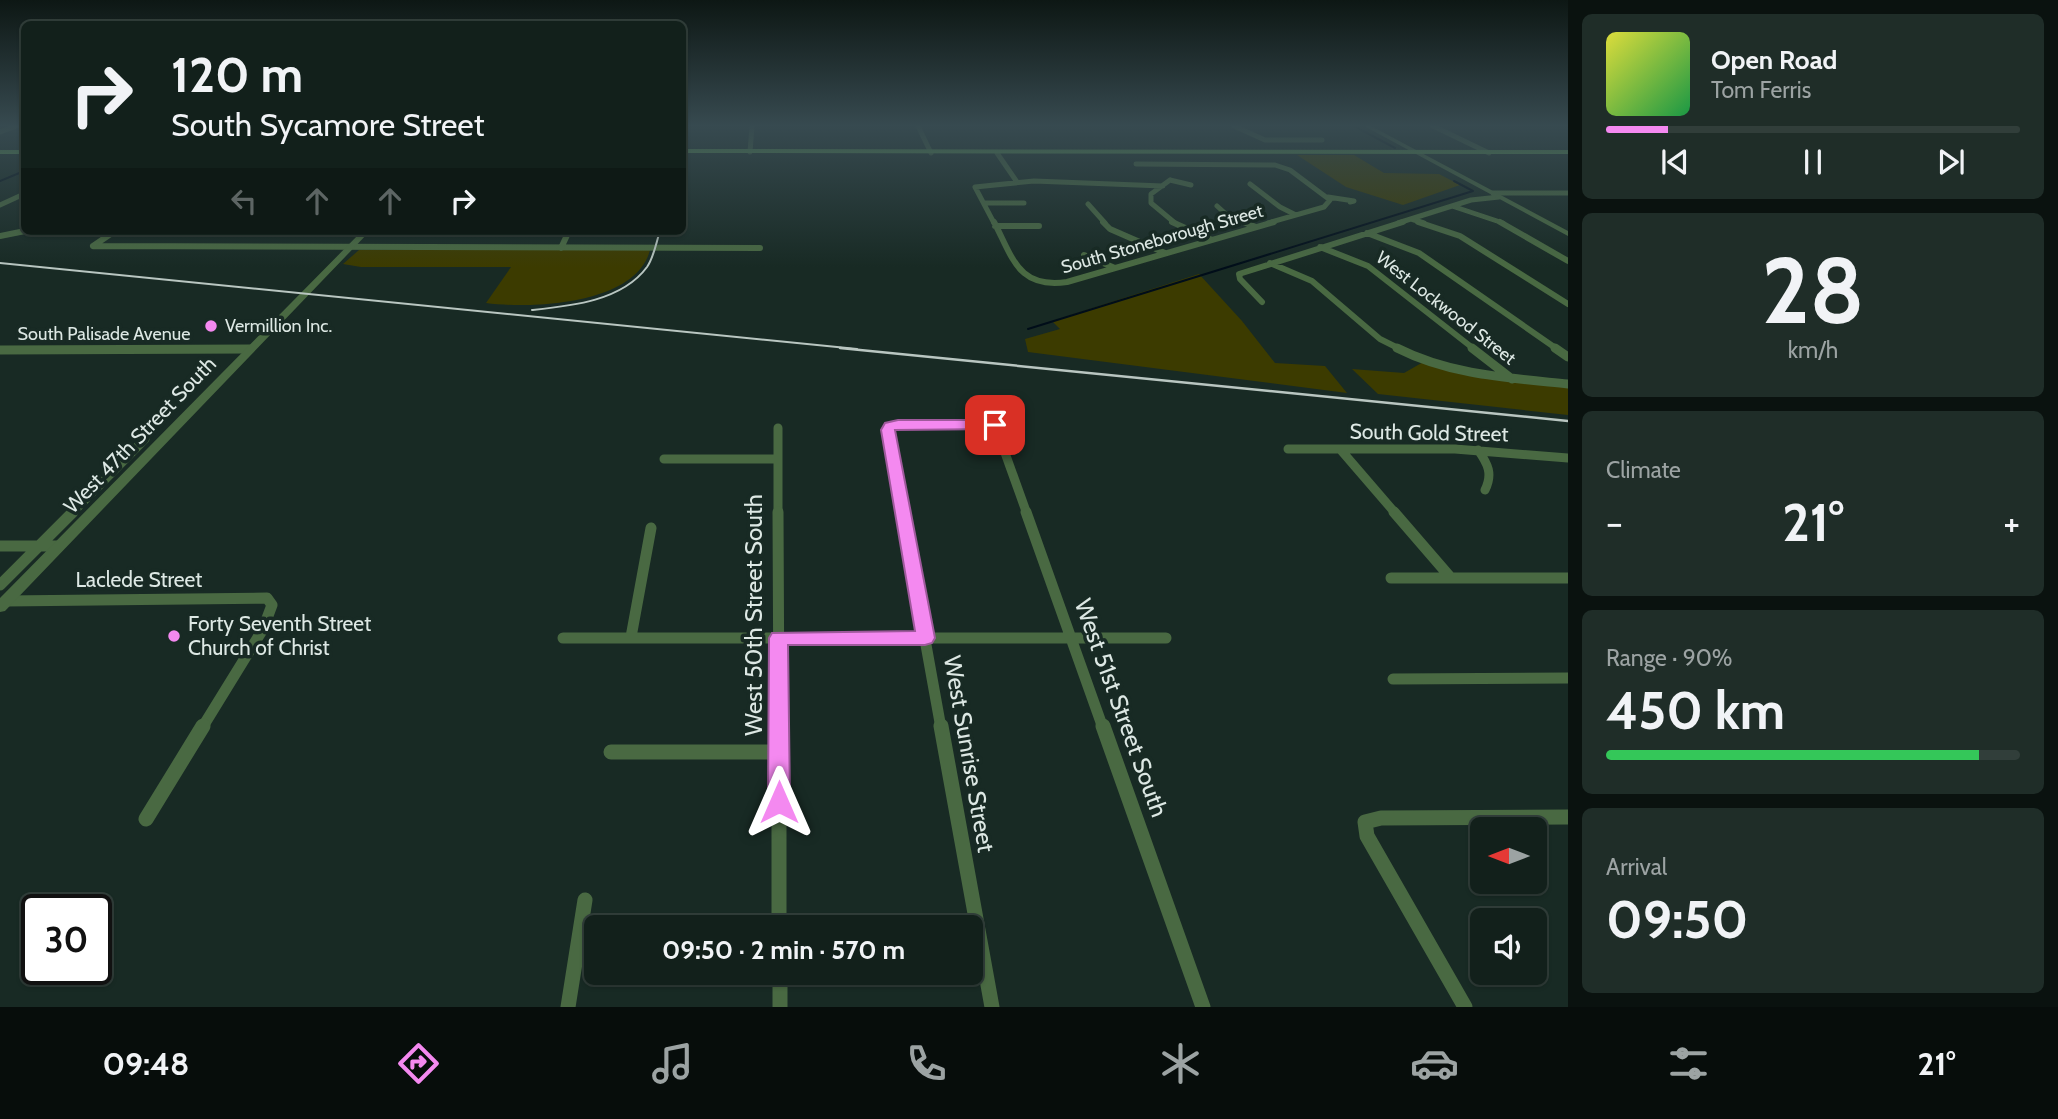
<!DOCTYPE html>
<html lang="en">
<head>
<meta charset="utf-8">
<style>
	:root { --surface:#12201b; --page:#1f2d28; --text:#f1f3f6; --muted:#9ca3a3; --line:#313e3a; --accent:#f489f0 }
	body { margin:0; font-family:Cabin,sans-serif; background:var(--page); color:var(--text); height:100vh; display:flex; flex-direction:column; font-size:26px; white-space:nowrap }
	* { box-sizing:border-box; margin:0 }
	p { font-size:23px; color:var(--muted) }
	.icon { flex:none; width:38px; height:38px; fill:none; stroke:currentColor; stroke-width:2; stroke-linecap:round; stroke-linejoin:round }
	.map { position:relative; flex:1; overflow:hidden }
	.side { display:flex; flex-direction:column; gap:14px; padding:14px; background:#0a120f; width:490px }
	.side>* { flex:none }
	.top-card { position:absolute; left:21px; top:21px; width:665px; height:214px; border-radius:10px; box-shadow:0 2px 5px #0004,0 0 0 2px var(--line); background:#12201b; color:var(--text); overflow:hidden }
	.needle { width:46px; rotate:270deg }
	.buttons { position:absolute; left:1470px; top:817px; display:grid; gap:14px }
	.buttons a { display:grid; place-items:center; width:77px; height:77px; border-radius:10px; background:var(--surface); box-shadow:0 2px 5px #0004,0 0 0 2px var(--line); font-size:35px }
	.speed { position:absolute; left:21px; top:894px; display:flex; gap:14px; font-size:35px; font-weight:700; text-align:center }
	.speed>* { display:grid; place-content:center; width:91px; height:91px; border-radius:50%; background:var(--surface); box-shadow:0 2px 5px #0004,0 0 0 2px var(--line); line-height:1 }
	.speed .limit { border:4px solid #111; border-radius:10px; background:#fff; color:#111 }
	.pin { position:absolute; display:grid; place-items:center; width:60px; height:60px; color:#fff; margin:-30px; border-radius:14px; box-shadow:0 4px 10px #0006 }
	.me { position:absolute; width:77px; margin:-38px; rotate:0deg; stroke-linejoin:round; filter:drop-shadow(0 0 5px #0008) }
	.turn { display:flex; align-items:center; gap:24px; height:147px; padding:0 35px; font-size:32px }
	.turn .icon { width:91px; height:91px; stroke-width:2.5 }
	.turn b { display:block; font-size:49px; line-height:60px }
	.lanes { display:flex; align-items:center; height:66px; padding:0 35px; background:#0003; justify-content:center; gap:35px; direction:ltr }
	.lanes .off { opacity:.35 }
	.big { font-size:52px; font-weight:800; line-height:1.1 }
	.side .tile { flex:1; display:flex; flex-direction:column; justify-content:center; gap:10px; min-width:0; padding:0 24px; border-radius:10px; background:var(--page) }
	.side .dial { align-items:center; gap:0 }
	.dial b { font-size:91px; line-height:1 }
	.song { display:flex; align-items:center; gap:21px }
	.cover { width:84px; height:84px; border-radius:10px; background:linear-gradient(135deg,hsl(60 70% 55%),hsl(140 70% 35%)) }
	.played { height:7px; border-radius:4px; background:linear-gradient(90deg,var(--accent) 15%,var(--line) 15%) }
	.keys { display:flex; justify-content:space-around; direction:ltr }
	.heat { display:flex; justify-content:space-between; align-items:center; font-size:38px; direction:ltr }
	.charge { height:10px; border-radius:5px; background:linear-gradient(90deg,#34c759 90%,var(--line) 0) }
	.trip { position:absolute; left:584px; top:915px; width:399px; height:70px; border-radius:10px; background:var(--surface); box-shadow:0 2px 5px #0004,0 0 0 2px var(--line); font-weight:800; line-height:70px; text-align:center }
	.tab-bar { display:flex; height:112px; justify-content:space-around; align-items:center; background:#070d0b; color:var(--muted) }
	.tab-bar .icon { width:49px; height:49px }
	.tab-bar .selected { color:var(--accent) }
	.tab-bar b { font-size:32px; color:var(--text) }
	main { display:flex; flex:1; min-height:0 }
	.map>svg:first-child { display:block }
	.green { fill:#3c3b00 }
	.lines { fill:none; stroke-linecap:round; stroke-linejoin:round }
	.stream { stroke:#000d19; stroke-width:2 }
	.minor-far4 { stroke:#496942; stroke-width:5 }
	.minor-far3 { stroke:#496942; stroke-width:6 }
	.minor-far2 { stroke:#496942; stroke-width:9 }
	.minor-far1 { stroke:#496942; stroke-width:11 }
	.minor { stroke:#496942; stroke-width:15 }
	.tertiary { fill:#496942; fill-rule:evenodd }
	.primary { fill:#68ad59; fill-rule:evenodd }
	.rail-far1 { stroke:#b9c6c1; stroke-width:2 }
	.rail { stroke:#b9c6c1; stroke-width:2.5 }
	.route { fill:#f489f0; stroke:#9f599c; stroke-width:2 }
	.poi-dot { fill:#f489f0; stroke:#182a24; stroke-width:2.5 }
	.labels { text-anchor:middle; stroke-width:7; stroke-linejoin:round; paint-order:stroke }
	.far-street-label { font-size:18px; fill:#dde8e4; stroke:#182a24 }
	.far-poi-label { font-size:18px; fill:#dde8e4; stroke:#182a24; text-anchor:start }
	.street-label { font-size:21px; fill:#dde8e4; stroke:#182a24 }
	.poi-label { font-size:21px; fill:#dde8e4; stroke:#182a24; text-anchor:start }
	.near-street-label { font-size:24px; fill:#dde8e4; stroke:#182a24 }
</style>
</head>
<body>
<main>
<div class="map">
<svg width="1568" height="1007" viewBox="0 0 1568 1007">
	<rect width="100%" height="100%" fill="#182a24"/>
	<path class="green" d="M1297,155H1354L1384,173L1439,174L1460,185L1403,205L1346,187Z
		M359,250H650C636,305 531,309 486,303L511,267H361L343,264Z
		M1199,274L1242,321L1275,363L1325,366L1347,393L1028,352L1025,339L1060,329L1052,321Z
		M1425,361L1568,387V415L1378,394L1352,369L1404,373Z"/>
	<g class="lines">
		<path class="stream" d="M1354,126L1395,148
			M0,181L24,171
			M1028,329L1473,191L1454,181"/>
		<path class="minor-far4" d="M918,126L931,153
			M1234,126L1265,140H1322
			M1433,126L1489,153
			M0,132L16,126
			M750,152L752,126
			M997,153L1017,182
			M1136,164L1275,165L1290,170L1330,200
			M1170,180L1151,194V203L1175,223
			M1170,180L1191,185
			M1250,184L1280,207L1296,215
			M1493,193H1568
			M1328,197L1354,201L1350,202
			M984,203H1024
			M1088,204L1105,223
			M0,205L24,194
			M1217,206L1227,215L1247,223
			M1452,206L1503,223
			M1411,219L1424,223
			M994,223L975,187L1034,181L1163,186
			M1268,223L1324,207L1330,200
			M1398,223L1471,200L1499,197"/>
		<path class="minor-far3" d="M994,222C1013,258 1018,289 1067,282L1274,222
			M1103,222L1110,229L1165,253
			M1172,222L1212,240
			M1243,222L1256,227
			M1418,222L1460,236L1568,304
			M1500,222L1568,261
			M995,226H1039
			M1367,233L1419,253L1557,349
			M0,236L25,231
			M93,246L760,248
			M93,246L115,231
			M1320,247L1368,266L1474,349
			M561,248L569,231
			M1084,255L1115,268
			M1270,263L1312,281L1380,339L1400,349
			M1262,302L1240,279L1239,274L1403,222
			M163,349H250"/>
		<path class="minor-far2" d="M1397,348C1450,375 1509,378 1568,384
			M1472,348L1512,379
			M1555,348L1568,357
			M0,350L250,349
			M778,428V514
			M1288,449H1455L1568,458
			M1340,449L1396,514
			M1478,450C1488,464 1493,474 1485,490
			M664,459H778
			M71,514L145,439
			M902,514L888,430L894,425H995L1027,514"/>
		<path class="minor-far1" d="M778,512L779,728
			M902,512L941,728
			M1026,512L1103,728
			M1394,512L1451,578
			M0,546H59
			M1391,578H1568
			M0,585L73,512
			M6,601L267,598L272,605L263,629L202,728
			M631,637L651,528
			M563,638H1166
			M1393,679L1568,678"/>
		<path class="minor" d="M779,726V928
			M941,726L992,1007
			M1103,726L1203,1007
			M611,752H779
			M146,819L203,726
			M780,973V1007
			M568,1007L585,900
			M1465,1007L1367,836L1365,822L1381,818L1568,817"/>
		<path class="tertiary" d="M1364,126H1371L1568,231V236Z
			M362,231H370L5,611L0,612V598Z"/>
		<path class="primary" d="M682,149L1568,150V154L682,153Z
			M0,150H24V154H0Z"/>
		<path class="rail-far1" d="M0,263L857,349
			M532,310C571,306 622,301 647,267C654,257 656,243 660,231"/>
		<path class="rail" d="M840,348L1568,421"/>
	</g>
	<linearGradient id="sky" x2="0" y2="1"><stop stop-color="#0d1714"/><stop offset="0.47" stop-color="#374a50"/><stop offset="1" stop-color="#374a50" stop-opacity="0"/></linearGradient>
	<rect width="1568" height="267" fill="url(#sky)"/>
	<path class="route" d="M898,420H995L1002,425L995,429L895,430L935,638L932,643L925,645H788L790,802L787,809L779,812L771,809L768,802L769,638L772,633L915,631L881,430L885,423Z"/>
	<g class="poi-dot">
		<circle cx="211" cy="326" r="7"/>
		<circle cx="174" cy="636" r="7"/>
	</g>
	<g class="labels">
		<g class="far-street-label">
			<text transform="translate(1162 239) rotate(-16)" y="6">South Stoneborough Street</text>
			<text transform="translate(1446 308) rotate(38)" y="6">West Lockwood Street</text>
			<text x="104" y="340">South Palisade Avenue</text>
		</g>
		<g class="far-poi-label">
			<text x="225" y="332">Vermillion Inc.</text>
		</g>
		<g class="street-label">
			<text transform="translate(1429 433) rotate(1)" y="7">South Gold Street</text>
			<text transform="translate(140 435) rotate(-46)" y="7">West 47th Street South</text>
			<text x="139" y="587">Laclede Street</text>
		</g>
		<g class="poi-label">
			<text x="188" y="631">Forty Seventh Street<tspan x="188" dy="24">Church of Christ</tspan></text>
		</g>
		<g class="near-street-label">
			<text transform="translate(754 615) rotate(-90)" y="8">West 50th Street South</text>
			<text transform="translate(1121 708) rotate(70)" y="8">West 51st Street South</text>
			<text transform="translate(969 754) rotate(80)" y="8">West Sunrise Street</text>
		</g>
	</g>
</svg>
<div class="buttons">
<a><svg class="needle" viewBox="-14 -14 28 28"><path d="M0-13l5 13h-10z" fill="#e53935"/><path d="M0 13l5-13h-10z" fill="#9ca3a3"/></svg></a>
<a><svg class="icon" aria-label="sound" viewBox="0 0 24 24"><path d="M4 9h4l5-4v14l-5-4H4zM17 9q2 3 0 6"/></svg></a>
</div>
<div class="speed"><div class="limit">30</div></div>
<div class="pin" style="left:995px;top:425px;background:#d93025"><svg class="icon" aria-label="arrive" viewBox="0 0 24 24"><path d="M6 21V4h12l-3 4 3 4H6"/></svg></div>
<svg class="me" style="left:779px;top:802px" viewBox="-20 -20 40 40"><path d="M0-17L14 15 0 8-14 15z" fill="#f489f0" stroke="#fff" stroke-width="4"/></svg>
<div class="trip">09:50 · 2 min · 570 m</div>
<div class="top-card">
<div class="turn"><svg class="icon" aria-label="right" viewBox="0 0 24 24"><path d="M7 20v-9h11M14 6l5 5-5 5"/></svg><div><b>120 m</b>South Sycamore Street</div></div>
<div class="lanes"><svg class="icon off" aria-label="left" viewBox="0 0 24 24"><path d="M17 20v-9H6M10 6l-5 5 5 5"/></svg><svg class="icon off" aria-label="ahead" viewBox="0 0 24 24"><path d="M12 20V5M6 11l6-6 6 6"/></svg><svg class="icon off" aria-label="ahead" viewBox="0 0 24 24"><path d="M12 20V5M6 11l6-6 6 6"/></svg><svg class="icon" aria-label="right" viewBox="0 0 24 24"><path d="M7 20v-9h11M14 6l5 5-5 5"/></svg></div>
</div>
</div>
<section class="side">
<div class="tile">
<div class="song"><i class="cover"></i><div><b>Open Road</b><p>Tom Ferris</p></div></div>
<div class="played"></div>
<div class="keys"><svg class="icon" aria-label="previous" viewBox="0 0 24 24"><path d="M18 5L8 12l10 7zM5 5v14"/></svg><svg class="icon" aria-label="pause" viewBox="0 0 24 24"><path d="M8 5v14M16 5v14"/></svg><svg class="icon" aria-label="next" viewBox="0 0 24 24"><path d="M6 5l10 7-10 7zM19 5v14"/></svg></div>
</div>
<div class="tile dial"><b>28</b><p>km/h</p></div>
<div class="tile"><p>Climate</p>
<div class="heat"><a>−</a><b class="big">21°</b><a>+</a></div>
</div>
<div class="tile"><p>Range · 90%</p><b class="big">450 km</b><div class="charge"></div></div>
<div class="tile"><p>Arrival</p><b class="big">09:50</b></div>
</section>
</main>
<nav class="tab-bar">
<b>09:48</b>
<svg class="icon selected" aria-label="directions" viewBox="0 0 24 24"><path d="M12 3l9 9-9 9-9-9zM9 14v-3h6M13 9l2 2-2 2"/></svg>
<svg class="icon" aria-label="music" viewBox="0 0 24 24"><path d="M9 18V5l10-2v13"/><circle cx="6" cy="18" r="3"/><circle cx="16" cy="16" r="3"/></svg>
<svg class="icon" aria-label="phone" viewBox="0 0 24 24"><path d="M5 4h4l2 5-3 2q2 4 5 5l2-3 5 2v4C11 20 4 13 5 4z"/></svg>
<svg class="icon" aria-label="climate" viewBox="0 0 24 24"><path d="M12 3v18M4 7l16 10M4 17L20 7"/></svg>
<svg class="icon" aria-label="car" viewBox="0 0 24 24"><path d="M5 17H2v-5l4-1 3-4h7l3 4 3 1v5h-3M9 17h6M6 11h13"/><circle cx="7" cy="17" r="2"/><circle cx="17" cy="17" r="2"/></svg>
<svg class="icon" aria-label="filters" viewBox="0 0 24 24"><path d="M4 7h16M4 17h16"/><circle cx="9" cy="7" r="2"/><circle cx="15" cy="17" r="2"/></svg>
<b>21°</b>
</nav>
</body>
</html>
